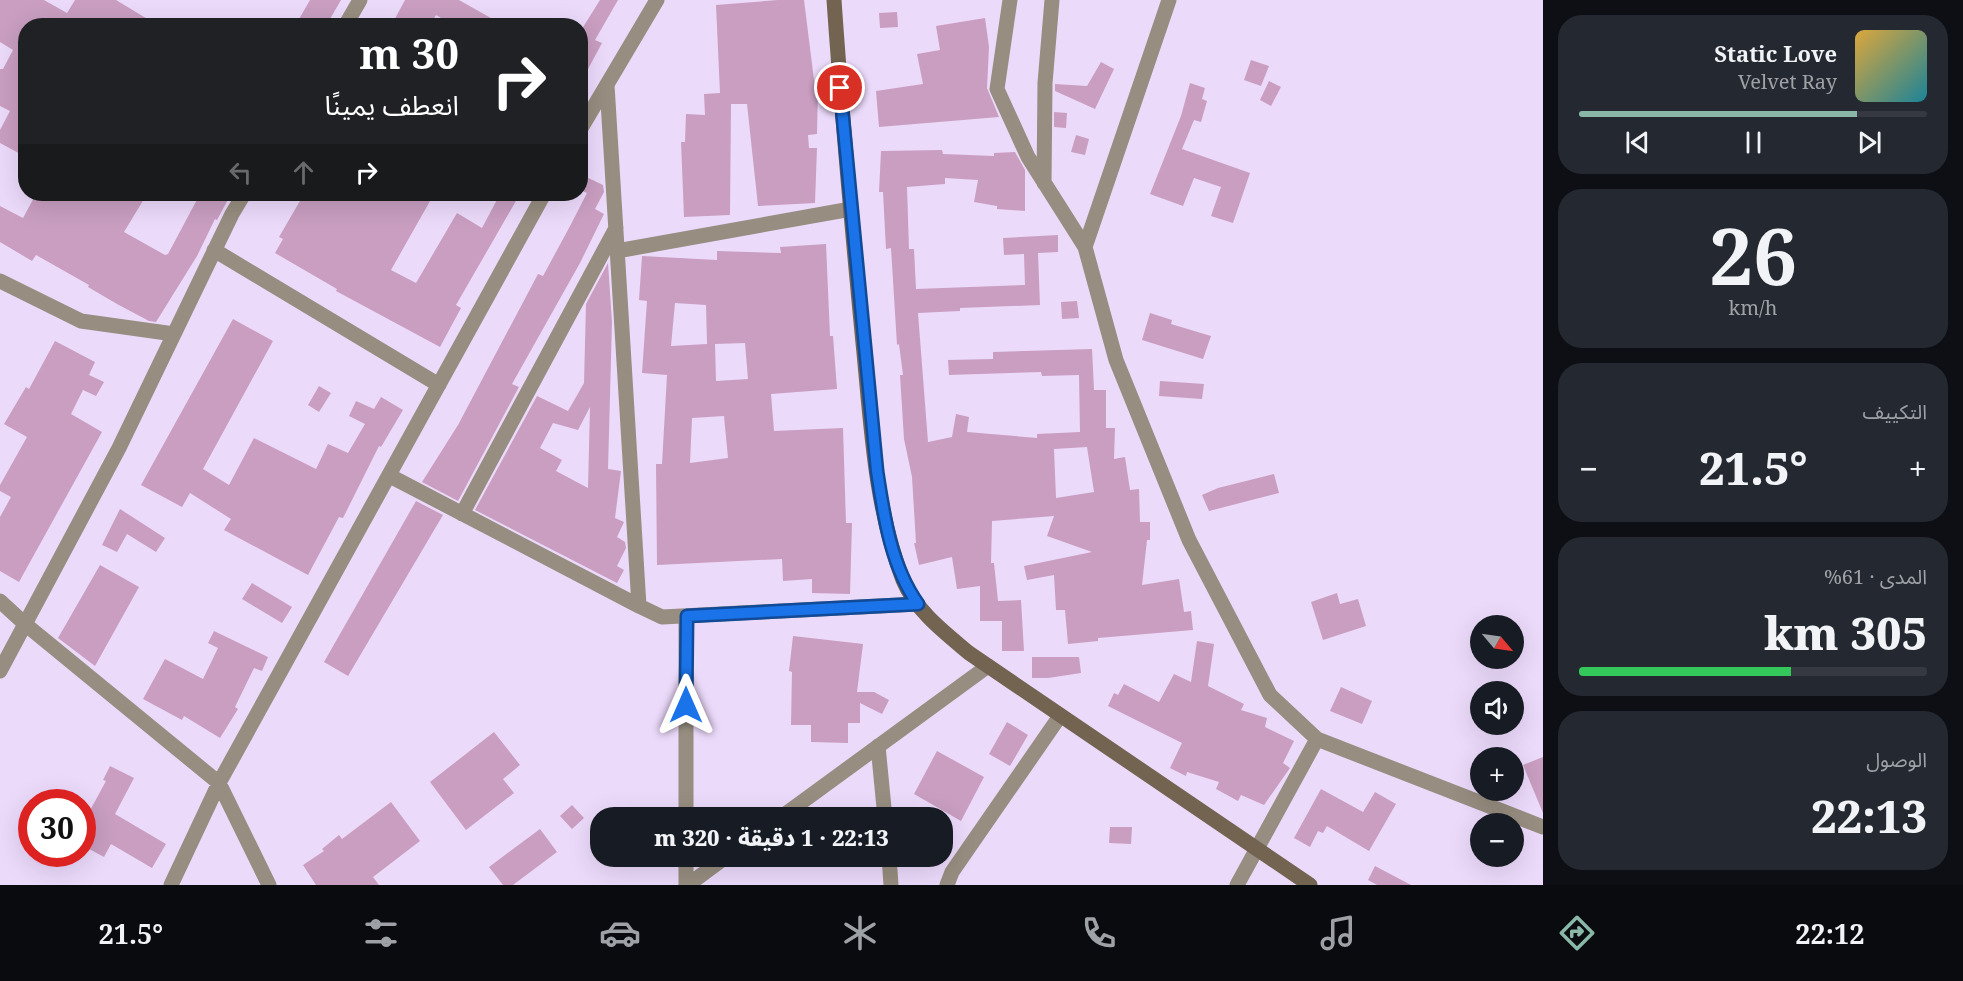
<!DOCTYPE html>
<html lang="ar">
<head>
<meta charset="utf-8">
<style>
	:root { --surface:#171b24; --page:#242831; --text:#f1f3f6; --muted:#9ea1a6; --line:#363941; --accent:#8ab8a8 }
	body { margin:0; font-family:"Noto Serif","Noto Sans Arabic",serif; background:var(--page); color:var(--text); direction:rtl; height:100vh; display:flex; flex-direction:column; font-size:22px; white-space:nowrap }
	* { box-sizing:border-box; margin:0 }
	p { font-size:20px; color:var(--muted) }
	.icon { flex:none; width:33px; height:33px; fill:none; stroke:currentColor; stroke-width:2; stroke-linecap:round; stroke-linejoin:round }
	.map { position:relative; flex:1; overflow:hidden; direction:ltr }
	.panel { display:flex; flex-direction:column; gap:15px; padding:15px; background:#0d0f14; width:420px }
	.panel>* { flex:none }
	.guide { position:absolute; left:18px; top:18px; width:570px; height:183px; border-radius:24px; box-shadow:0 6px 24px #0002; direction:rtl; background:#202124; color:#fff; overflow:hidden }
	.needle { width:39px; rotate:119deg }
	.controls { position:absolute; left:1470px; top:615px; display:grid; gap:12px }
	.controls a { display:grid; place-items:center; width:54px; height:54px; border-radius:50%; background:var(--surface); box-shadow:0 6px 24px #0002; font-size:30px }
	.speed { position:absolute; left:18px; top:789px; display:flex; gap:12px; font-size:30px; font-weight:700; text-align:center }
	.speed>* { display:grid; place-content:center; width:78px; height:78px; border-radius:50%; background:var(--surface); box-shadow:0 6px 24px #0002; line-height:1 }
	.speed .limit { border:9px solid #d22; background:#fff; color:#111 }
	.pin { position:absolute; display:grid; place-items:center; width:51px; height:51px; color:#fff; margin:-26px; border:3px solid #fff; border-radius:50%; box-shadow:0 2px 6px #0007 }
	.me { position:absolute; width:66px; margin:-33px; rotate:0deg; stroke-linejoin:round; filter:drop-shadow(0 0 4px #0008) }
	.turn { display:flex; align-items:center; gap:21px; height:126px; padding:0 30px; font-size:27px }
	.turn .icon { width:78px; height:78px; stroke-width:2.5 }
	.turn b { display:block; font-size:42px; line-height:51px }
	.lanes { display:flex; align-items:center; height:57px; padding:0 30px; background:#0003; justify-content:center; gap:30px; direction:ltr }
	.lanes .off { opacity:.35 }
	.big { font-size:45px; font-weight:800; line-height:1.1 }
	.panel .widget { flex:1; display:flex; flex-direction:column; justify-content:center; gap:9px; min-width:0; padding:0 21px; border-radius:24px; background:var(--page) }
	.panel .dial { align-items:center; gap:0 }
	.dial b { font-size:78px; line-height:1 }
	.song { display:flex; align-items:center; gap:18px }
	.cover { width:72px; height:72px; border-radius:9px; background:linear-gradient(135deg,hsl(40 70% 55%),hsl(190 70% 35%)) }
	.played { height:6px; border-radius:3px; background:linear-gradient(90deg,var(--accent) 80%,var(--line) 80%) }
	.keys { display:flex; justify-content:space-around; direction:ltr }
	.heat { display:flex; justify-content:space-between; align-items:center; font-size:33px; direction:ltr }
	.charge { height:9px; border-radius:4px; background:linear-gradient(90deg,#34c759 61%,var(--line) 0) }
	.trip { position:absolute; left:590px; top:807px; width:363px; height:60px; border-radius:24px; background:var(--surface); box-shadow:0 6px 24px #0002; font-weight:800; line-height:60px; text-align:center; direction:rtl }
	.tabs { display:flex; height:96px; justify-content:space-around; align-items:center; background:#090b0e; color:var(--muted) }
	.tabs .icon { width:42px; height:42px }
	.tabs .selected { color:var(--accent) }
	.tabs b { font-size:27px; color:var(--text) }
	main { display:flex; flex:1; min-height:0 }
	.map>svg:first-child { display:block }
	.building { fill:#c99ec1; fill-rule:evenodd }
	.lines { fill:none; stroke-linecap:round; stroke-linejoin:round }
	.street { stroke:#978d80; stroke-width:15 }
	.secondary { stroke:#736452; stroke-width:15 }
	.route-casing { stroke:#114b97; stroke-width:15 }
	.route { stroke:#1a73e8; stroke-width:10 }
</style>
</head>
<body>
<main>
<section class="panel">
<div class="widget">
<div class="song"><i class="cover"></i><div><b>Static Love</b><p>Velvet Ray</p></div></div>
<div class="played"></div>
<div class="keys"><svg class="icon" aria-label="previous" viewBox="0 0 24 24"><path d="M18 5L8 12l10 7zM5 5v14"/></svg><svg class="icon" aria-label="pause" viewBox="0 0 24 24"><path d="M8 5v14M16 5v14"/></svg><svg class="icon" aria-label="next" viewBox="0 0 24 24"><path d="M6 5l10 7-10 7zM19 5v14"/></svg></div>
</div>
<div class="widget dial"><b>26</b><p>km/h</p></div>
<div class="widget"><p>التكييف</p>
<div class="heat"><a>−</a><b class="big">21.5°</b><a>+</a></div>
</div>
<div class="widget"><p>المدى · 61%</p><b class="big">305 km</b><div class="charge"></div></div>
<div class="widget"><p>الوصول</p><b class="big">22:13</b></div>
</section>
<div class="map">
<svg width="1543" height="885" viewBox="0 0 1543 885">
	<rect width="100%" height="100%" fill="#ecdafb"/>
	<path class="building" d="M0,0H44L67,13L75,0H116L159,26H26V157L0,143V130L10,111L0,106V69H3L13,50L0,42Z
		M310,0H341L326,26H295Z
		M405,0H459L505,26H454L436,15L430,26H391Z
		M600,0H618L595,40L602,43L580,84V32Z
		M778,0H804L815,88H818L817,134L808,135L809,148H817L815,203L758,206L747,104H731L730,215L684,217L681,142H685L686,114L705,115L704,94L720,93L716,5Z
		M897,12L898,27L880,28L879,13Z
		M985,18L989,47L987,88L999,117L879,127L876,91L923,84L917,54L940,50L936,26Z
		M1251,60L1269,66L1261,86L1244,80Z
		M1101,62L1114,69L1095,109L1055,91V84L1087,86Z
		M1269,81L1281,87L1271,106L1260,100Z
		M1190,83L1205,88L1202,99L1207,101L1201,122L1194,120L1182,149L1250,173L1233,223L1211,216L1221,187L1194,178L1183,206L1150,194L1181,116Z
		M1054,112L1067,113L1066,128L1054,127Z
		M1076,135L1089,139L1085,155L1071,152Z
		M942,150L943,154L994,156V153L1015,152L1025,170V211L997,209V206L974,202L978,180L945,178V184L907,187L909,249H914L916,289L1025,285L1024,254L1004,255L1003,238L1058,235V252L1038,253L1040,305L960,308V311L918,313L928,442L952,437L956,414L969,417L967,432L1037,438V434L1080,432L1079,375L1042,376L1041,372L949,375L948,360L993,359V352L1092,349L1094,390H1106V428H1115L1114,459L1125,457L1130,490L1139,489L1140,522H1150V540H1147L1142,585L1179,579L1184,612L1191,611L1193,630L1098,638V641L1068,644L1065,610H1056L1054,575L1027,580L1024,566L1092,552L1047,536L1054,516L992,521L991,563H994L998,601L1021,600L1024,651H1002V621H980V586L957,589L952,557L919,565L914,543H916L912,477L904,439L900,375H903L899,344L897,345L891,248L886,249L883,192H879L881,151ZM1087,447L1094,492L1056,498L1054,449Z
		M580,174L603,185L604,192L595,209L604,214L580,263L512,384L519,387L458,501L422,482L458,425L538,274L543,276L569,228L587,193L580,190Z
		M36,194H147L124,232L165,255L168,254L200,194H231L217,220L215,219L197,256L156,322L149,321L117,304L88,287L89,285L36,255L32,261L0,242V206L23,218Z
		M304,194H434L391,270L416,283L457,213L482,228L500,194H520L456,305L461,308L440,347L336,291L337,289L275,253L283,239L279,237Z
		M826,244L830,336H833L837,389L771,394L774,431L843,428L846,523H852L850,594L812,593V579L783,581L782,559L657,565L656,464H662L667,375L642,373L647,301L639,300L642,256L717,260V251L781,253L780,247ZM675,303L706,305L707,344L671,346ZM745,343L748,379L716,381L715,344ZM724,416L728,458L690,463L692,418Z
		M608,263L612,322L608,469L621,471L615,518L624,522L617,537L625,542L626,548L617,566L624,570L617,583L475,510L537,396L568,411L584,383L586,304ZM590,407L588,488L556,471L562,460L540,448L553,423L578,430Z
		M1077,301L1079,318L1062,319L1061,302Z
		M1150,313L1172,320L1171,324L1211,336L1203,359L1142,340Z
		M233,319L273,341L203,469L229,485L254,438L316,469L328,444L348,453L365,424L349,416L356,401L374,409L381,397L403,410L381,447L379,446L343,518L339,517L308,575L224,530L231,519L190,493L182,507L141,485Z
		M55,341L95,362L89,375L104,382L96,396L83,390L71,414L102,432L19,582L0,571V517L11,497L0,491V485L27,437L4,424L26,387L29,389Z
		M1160,381L1204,384L1202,399L1159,396Z
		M319,386L331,393L319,412L308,405Z
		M1274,474L1279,493L1209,511L1202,495L1218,488Z
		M416,501L443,515L348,676L324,662Z
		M120,509L165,538L156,552L127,534L117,552L102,545Z
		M100,565L139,587L95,666L58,638Z
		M252,583L292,607L282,623L242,599Z
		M1337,593L1340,604L1358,599L1366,626L1323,640L1311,602Z
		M214,631L268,657L262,671L254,668L235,707L238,709L220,738L184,716L182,720L143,699L165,659L203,679L218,648L208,643Z
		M793,636L863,644L857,692H874L889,700L882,714L860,703V723H848V743L811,742V725H791L792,672L789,671Z
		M1197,641L1214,644L1208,686L1244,704L1241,710L1267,718L1265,727L1294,741L1283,763L1290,768L1264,805L1241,795L1238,801L1216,789L1219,782L1187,772L1186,776L1170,768L1182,743L1108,706L1114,693L1118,695L1124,684L1159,702L1174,674L1191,682Z
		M1032,657H1079L1081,673L1048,678H1032Z
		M1341,687L1372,701L1362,724L1330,711Z
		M1007,722L1028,735L1010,766L989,754Z
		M494,732L520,765L503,779L514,793L466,830L430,782Z
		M937,751L984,777L961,821L914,794Z
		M1543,757V813L1523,765Z
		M110,766L134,778L115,814L166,844L152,868L111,844L104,857L82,845L87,831L82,828V825L106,781L103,780Z
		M1321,789L1363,812L1375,792L1396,804L1369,851L1327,826L1323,833L1318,831L1310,847L1294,838Z
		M391,802L420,841L373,877L379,885H316L303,865L324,851L322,849L339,835L342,839Z
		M572,805L584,818L572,829L560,816Z
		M1110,827H1132L1131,844L1109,843Z
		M540,829L557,852L513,885H503L489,867Z
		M1375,866L1411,885H1377L1368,880Z"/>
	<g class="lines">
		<path class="street" d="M1010,0L997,89L1028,157L1085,247
			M1169,0L1085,247L1116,360L1189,540L1270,695L1317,739L1237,885
			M345,26L360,0
			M607,85L639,606L662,617L918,604
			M580,130L657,0
			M1044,183L1045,83L1052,0
			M214,250L439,385
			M617,251L851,209
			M0,281L81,321L174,334
			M390,476L639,606
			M462,514L616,228
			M0,601L25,624L219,783L269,885
			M0,671L119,448L232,214L244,194
			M1317,739L1543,827
			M878,746L885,818
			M686,818V616
			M780,818L988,666
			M889,856L891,885
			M171,885L219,783L544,194
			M686,885V856
			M688,885L727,856
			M947,885L952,872L1060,716"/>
		<path class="secondary" d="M834,0C842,115 852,229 863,343C871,422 874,505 903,580C916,611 944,632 969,653L1310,885"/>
	</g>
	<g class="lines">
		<g class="route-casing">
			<path id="route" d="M686,705L687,616L918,604C891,566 884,517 877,471L840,88"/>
		</g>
		<use href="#route" class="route"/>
	</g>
</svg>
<div class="controls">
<a><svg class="needle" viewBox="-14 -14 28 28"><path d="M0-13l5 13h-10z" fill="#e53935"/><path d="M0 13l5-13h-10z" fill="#9ea1a6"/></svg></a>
<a><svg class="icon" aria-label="sound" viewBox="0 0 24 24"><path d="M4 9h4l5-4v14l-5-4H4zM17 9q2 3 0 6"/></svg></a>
<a>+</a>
<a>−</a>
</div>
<div class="speed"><div class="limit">30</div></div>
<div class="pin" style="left:840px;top:88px;background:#d93025"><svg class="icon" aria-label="arrive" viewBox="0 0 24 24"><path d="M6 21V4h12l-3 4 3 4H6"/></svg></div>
<svg class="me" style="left:686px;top:705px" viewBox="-20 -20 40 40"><path d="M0-17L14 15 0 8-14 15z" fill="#1a73e8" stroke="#fff" stroke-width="4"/></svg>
<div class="trip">22:13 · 1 دقيقة · 320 m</div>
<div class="guide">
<div class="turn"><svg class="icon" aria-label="right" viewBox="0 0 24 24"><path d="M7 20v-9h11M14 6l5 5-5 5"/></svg><div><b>30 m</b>انعطف يمينًا</div></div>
<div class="lanes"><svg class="icon off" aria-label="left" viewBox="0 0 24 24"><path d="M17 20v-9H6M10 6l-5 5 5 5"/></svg><svg class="icon off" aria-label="ahead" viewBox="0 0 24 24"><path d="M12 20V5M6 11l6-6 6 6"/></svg><svg class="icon" aria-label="right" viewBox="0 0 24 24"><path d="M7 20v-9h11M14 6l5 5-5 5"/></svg></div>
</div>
</div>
</main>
<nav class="tabs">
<b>22:12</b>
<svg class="icon selected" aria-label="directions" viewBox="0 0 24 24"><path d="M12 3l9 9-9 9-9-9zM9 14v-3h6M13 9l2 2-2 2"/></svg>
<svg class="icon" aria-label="music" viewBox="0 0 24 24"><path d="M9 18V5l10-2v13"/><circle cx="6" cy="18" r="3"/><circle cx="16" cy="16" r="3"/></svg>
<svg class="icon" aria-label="phone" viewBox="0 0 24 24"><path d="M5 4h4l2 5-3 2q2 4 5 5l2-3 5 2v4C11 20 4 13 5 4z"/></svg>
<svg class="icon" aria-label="climate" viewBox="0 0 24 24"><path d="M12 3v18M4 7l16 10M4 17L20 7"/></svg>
<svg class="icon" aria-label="car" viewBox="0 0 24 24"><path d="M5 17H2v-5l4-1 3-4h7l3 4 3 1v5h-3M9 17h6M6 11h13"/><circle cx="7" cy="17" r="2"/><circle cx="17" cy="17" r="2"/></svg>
<svg class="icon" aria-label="filters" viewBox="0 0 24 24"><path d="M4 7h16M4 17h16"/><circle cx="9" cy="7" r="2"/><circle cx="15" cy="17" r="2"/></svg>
<b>21.5°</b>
</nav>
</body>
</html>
